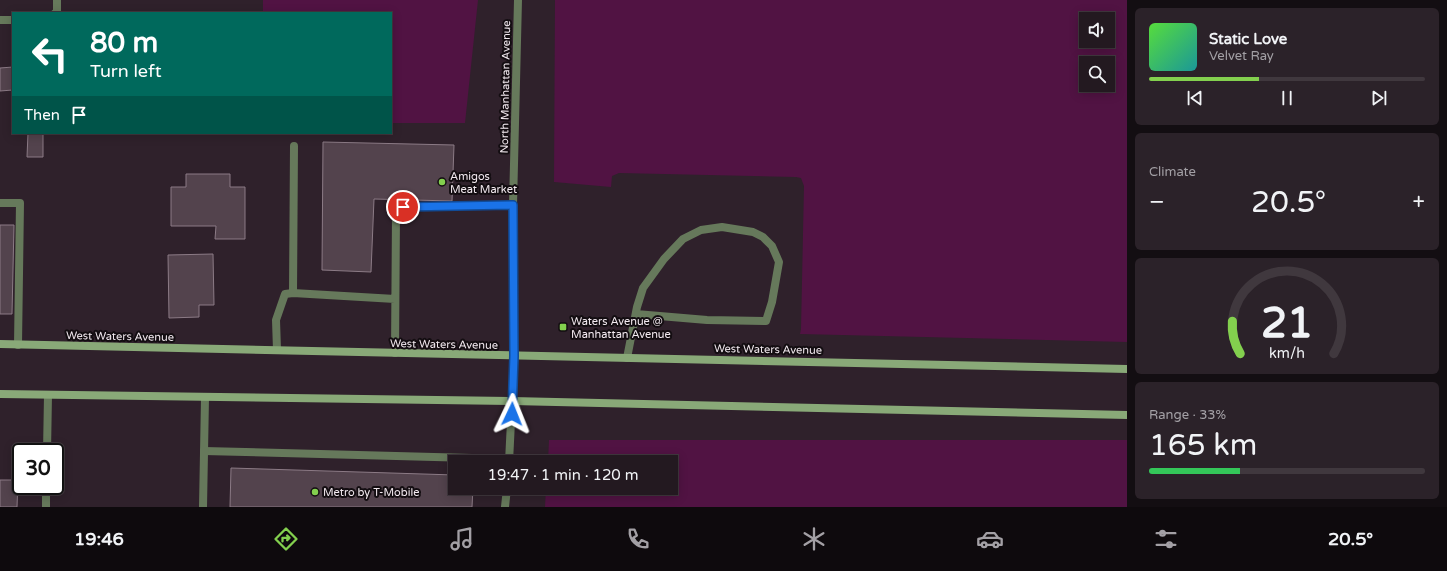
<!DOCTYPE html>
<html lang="en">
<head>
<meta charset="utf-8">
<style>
	:root { --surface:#231920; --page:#2b2229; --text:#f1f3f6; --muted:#a3a0a5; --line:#40383e; --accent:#83d04e }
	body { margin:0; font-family:"Varela Round",sans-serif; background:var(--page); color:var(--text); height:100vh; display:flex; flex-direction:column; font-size:15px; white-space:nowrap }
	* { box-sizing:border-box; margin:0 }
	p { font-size:13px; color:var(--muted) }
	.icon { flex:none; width:22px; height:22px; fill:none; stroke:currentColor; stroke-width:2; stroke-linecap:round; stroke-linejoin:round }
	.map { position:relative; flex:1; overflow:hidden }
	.details { display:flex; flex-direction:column; gap:8px; padding:8px; background:#130e12; width:320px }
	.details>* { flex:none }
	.hud { position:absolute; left:12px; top:12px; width:380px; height:122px; border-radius:0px; box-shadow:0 2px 10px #0003,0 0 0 1px var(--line); background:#00695c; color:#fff; overflow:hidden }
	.fabs { position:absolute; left:1079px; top:12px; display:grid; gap:8px }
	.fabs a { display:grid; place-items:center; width:36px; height:36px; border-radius:0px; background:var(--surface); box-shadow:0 2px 10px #0003,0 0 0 1px var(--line); font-size:20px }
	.speed { position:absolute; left:12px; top:443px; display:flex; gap:8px; font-size:20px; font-weight:700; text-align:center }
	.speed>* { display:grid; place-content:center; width:52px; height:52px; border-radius:50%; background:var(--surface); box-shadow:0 2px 10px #0003,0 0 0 1px var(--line); line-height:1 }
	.speed .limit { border:2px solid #111; border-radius:6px; background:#fff; color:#111 }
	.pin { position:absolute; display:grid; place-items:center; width:34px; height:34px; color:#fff; margin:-17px; border:2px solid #fff; border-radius:50%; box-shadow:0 1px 4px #0007 }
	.me { position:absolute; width:44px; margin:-22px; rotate:2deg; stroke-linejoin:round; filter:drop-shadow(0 0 3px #0008) }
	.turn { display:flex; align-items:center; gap:14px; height:84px; padding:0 12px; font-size:18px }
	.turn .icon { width:52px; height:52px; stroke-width:2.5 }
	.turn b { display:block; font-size:28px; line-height:34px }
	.then { display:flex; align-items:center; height:38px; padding:0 12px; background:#0003; gap:8px; font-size:15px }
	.big { font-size:30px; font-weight:600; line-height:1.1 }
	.details .card { flex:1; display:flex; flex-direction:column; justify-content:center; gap:6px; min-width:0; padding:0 14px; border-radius:6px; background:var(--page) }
	.details .dial { align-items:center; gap:0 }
	.dial svg { height:104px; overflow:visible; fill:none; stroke:var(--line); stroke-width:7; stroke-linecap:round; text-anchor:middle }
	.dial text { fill:var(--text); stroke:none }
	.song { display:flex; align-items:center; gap:12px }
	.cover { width:48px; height:48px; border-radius:6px; background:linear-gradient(135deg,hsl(110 70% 55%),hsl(180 70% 35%)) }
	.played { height:4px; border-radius:2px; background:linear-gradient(90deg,var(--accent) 40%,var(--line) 40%) }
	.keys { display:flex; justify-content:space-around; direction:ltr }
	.heat { display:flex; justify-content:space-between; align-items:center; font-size:22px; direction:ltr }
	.charge { height:6px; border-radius:3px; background:linear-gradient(90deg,#34c759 33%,var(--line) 0) }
	.trip { position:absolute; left:448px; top:455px; width:230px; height:40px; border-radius:0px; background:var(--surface); box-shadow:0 2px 10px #0003,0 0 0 1px var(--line); font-weight:600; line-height:40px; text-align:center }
	.dock { display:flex; height:64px; justify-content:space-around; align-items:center; background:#0e0a0d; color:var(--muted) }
	.dock .icon { width:28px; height:28px }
	.dock .selected { color:var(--accent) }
	.dock b { font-size:18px; color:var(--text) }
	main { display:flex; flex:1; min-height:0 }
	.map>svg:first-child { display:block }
	.green { fill:#511343; fill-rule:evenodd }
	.building { fill:#53434d; stroke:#8c7b86 }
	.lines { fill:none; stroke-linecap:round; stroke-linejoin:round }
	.service { stroke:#66795b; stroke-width:8 }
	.minor { stroke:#66795b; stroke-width:8 }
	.tertiary { stroke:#66795b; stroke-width:8 }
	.secondary { stroke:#89a978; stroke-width:8 }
	.route-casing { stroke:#114b97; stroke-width:10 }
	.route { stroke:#1a73e8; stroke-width:7 }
	.poi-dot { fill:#83d04e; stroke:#130d11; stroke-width:1.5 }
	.labels { text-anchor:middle; stroke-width:4; stroke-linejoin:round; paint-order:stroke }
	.street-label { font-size:11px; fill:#f3eaf0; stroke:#130d11 }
	.poi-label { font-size:11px; fill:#f3eaf0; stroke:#130d11; text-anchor:start }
</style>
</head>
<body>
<main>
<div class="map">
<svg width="1127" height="507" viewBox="0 0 1127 507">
	<rect width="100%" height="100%" fill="#2f212b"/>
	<path class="green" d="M263,0H478L465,123H391V13H263Z
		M555,0H1127V342L800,334L801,329L804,186L801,178L796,177L619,173L612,176L611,187L554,182ZM1086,19H1108V41H1086ZM1086,63H1108V85H1086Z
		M549,440H1127V507H545L546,488H671V462H548Z"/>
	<path class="building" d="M13,67V90L0,91V68Z
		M28,133H43V157H27Z
		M323,142L454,145L452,201L374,199L371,272L322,270Z
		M186,174H230V187H245V239H215L216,226H171V187H186Z
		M0,225H14L12,314H0Z
		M213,254L214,305H199V317L169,318L168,255Z
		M231,468L455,475V488H473L472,507H230Z
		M0,480H18L17,507H0Z"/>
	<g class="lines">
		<path class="service" d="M0,203H20L18,345
			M293,293L294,146
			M277,350L276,320L285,294L293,293L395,299
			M395,353L396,214L403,207L513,205
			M627,358L637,307L643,288L664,259L683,239L701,230L722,227L753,232L763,237L772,246L779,262L772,302L766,321L707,320L636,314
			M204,451L472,458L484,462
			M47,452L48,395
			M46,507V486"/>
		<path class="minor" d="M55,13L57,12V0
			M0,20H13
			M509,462L512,401
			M203,507L205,398
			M505,507L507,488"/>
		<path class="tertiary" d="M512,401L514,356L513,205L518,0"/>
		<path class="secondary" d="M0,344L1127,369
			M0,394L512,401L1127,415"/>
	</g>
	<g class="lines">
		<g class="route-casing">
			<path id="route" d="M403,207L513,205L514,356L512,414"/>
		</g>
		<use href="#route" class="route"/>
	</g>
	<g class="poi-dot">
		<circle cx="442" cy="182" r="4"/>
		<rect x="559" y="323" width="8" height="8" rx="2"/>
		<circle cx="315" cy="492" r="4"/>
	</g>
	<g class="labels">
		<g class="street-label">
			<text transform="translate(505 87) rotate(-89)" y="4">North Manhattan Avenue</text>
			<text transform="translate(120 336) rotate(1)" y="4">West Waters Avenue</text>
			<text transform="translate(444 344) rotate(1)" y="4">West Waters Avenue</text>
			<text transform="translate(768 349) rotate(1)" y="4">West Waters Avenue</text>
		</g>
		<g class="poi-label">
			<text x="450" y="180">Amigos<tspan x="450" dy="13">Meat Market</tspan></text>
			<text x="571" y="325">Waters Avenue @<tspan x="571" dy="13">Manhattan Avenue</tspan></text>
			<text x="323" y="496">Metro by T-Mobile</text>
		</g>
	</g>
</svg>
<div class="fabs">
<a><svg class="icon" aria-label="sound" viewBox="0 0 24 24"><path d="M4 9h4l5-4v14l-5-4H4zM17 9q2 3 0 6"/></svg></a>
<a><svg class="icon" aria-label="search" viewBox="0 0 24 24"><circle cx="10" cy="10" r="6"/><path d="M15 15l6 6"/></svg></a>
</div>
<div class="speed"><div class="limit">30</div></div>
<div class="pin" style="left:403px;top:207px;background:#d93025"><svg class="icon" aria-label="arrive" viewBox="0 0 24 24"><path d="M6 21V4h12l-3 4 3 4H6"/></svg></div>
<svg class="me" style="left:512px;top:414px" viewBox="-20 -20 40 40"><path d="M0-17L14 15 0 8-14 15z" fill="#1a73e8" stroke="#fff" stroke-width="4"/></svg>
<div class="trip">19:47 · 1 min · 120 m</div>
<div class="hud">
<div class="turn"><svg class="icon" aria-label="left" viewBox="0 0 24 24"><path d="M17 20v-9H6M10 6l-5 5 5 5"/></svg><div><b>80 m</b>Turn left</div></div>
<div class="then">Then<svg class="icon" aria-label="arrive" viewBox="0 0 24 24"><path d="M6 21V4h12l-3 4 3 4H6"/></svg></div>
</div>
</div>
<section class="details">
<div class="card">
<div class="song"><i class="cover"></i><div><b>Static Love</b><p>Velvet Ray</p></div></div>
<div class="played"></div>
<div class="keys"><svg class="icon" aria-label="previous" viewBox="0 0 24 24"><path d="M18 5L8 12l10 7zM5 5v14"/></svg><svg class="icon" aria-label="pause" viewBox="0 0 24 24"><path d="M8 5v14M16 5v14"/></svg><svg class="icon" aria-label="next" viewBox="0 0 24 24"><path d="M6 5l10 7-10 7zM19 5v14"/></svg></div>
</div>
<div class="card"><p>Climate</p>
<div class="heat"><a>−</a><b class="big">20.5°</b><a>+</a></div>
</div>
<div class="card dial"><svg viewBox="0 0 100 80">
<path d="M14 69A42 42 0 1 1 86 69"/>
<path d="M14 69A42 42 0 0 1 8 44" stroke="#83d04e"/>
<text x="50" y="56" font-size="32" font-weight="700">21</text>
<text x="50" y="72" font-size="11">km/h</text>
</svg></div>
<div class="card"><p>Range · 33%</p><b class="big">165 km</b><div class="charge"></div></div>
</section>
</main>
<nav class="dock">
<b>19:46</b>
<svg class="icon selected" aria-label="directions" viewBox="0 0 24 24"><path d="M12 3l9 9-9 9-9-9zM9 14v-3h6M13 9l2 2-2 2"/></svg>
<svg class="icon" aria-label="music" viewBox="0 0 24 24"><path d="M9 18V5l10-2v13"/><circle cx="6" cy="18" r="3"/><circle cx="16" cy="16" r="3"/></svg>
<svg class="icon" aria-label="phone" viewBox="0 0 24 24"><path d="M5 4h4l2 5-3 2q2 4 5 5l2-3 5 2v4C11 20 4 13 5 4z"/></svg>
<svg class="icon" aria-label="climate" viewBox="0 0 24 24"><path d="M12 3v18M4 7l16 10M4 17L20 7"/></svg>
<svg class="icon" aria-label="car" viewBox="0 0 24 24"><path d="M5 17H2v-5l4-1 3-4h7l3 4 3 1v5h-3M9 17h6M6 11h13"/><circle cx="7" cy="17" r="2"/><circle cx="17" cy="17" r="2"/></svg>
<svg class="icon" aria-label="filters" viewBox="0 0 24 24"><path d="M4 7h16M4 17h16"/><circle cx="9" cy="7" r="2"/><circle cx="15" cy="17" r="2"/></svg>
<b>20.5°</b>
</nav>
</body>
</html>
